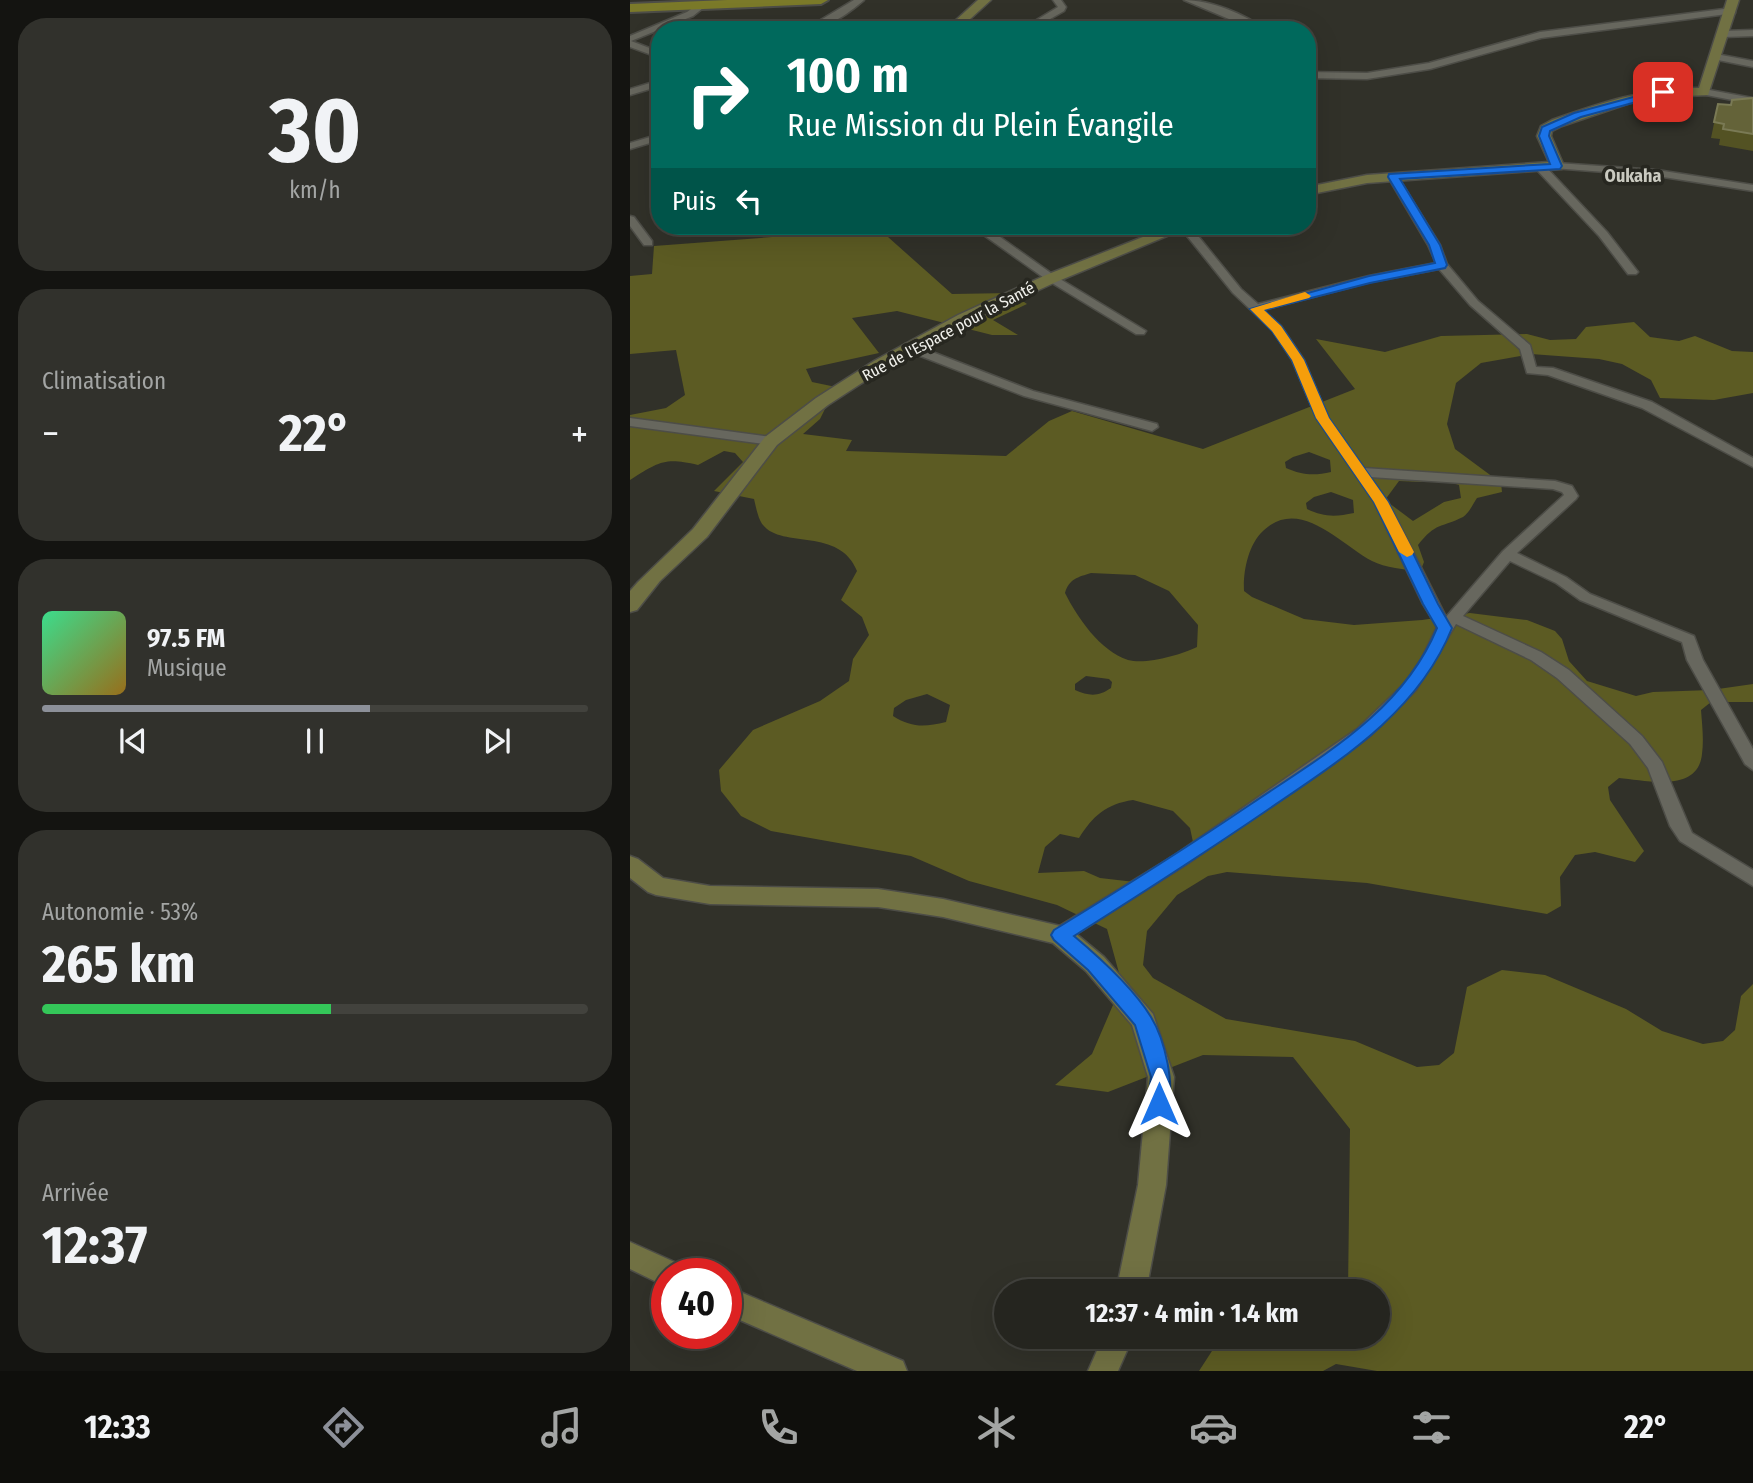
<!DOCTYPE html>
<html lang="fr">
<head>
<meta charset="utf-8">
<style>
	:root { --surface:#25251f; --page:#31312c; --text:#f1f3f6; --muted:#a3a5a4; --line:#42423d; --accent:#8c9099 }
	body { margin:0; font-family:"Fira Sans Condensed",sans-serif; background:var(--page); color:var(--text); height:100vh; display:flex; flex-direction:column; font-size:26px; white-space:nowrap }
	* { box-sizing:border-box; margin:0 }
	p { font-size:23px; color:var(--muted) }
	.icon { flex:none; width:38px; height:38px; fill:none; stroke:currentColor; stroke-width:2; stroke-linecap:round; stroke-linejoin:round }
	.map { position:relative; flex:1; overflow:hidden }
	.drawer { display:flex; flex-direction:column; gap:18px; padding:18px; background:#141411; width:630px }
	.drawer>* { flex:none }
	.guide { position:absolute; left:21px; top:21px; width:665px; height:214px; border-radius:28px; box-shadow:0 7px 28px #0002,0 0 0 2px var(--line); background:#00695c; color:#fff; overflow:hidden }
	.speed { position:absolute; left:21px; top:1258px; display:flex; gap:14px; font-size:35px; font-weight:700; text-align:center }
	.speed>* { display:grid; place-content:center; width:91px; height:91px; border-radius:50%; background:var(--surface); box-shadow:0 7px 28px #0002,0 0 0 2px var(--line); line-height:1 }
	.speed .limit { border:10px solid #d22; background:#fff; color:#111 }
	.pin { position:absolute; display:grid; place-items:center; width:60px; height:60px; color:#fff; margin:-30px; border-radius:14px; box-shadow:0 4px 10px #0006 }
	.me { position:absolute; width:77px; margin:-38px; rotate:0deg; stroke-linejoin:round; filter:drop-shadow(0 0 5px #0008) }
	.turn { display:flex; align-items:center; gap:24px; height:147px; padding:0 21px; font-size:32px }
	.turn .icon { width:91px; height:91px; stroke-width:2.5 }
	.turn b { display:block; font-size:49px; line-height:60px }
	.then { display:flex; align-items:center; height:66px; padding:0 21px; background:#0003; gap:14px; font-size:26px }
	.big { font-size:52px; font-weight:700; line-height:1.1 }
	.drawer .widget { flex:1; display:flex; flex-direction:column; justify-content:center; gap:10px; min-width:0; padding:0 24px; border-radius:28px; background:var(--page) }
	.drawer .dial { align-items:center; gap:0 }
	.dial b { font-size:91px; line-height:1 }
	.song { display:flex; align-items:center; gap:21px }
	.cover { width:84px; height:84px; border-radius:10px; background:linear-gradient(135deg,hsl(150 70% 55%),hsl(40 70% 35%)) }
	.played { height:7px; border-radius:4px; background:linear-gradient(90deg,var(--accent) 60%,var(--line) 60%) }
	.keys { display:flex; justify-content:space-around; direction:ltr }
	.heat { display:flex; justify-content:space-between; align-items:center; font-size:38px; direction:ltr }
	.charge { height:10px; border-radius:5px; background:linear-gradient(90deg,#34c759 53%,var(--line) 0) }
	.trip { position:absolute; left:364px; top:1279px; width:396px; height:70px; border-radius:35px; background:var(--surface); box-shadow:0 7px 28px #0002,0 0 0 2px var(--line); font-weight:700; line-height:70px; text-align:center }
	.tab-bar { display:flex; height:112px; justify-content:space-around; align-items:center; background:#0f0f0c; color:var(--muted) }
	.tab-bar .icon { width:49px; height:49px }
	.tab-bar .on { color:var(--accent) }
	.tab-bar b { font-size:32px; color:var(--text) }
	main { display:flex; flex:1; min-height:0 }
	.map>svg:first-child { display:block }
	.green { fill:#5c5b23; fill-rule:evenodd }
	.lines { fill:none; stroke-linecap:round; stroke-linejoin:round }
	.street-casing { stroke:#4d4d47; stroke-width:3 }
	.secondary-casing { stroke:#4d4d47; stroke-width:3 }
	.primary-casing { stroke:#4d4d47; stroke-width:4 }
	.street { fill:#67675e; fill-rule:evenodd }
	.secondary { fill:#717143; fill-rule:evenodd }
	.primary { fill:#7b7a29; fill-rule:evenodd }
	.wall { fill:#535223 }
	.building { fill:#646339; stroke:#7a7a55; stroke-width:2 }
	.route { fill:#1a73e8; stroke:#114b97; stroke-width:2 }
	.slow { fill:#f59e0b }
	.labels { text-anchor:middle; stroke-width:7; stroke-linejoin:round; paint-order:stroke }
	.far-street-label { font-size:16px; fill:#f2f2ed; stroke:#272720 }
	.far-neighbourhood-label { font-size:18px; font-weight:bold; fill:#cacac0; stroke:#272720 }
</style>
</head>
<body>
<main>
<section class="drawer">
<div class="widget dial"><b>30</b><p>km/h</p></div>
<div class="widget"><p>Climatisation</p>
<div class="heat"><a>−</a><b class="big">22°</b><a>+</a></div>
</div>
<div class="widget">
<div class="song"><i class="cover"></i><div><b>97.5 FM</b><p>Musique</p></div></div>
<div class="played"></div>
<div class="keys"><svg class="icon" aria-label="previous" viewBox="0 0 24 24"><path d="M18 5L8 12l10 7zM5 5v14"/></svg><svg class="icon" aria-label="pause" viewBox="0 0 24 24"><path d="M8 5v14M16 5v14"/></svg><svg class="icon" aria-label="next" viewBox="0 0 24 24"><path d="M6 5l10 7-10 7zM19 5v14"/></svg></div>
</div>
<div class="widget"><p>Autonomie · 53%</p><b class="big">265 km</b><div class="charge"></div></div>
<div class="widget"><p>Arrivée</p><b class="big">12:37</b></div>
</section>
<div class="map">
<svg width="1123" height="1371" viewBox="0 0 1123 1371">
	<rect width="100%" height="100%" fill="#313129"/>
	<path class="green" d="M234,226H297L258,237L322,294L381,293L397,304L363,320L388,335H362L267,311L222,318L249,353L176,369L182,382L206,387L190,419L173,434L222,440L216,451L376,456L419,421L442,411L573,449L725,389L686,339L755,352L811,336L897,334L920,340L946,339L956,327L1004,322L1020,337L1049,341L1065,336L1102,351L1123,352V393L1084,400L1030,398L1021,380L992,364L969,359L901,354L851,363L826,383L817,424L825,449L871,483L872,492L847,498C843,504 839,513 833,517C811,528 806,522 788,545L794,562L790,572C775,569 755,568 742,561C709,543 669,496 633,531C618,545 613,572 614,591L622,597L674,619L724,625L792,620L840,613L897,620L925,631L932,639L939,661L957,681L1006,696L1023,692L1081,690L1123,684V702H1081L1071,710C1072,724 1074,739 1072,754C1068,794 1015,780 989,778L978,787L980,800L1014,851L1005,862L965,852L945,855L930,877L931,906L917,914L737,883L597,872L578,876L547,895L517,931L513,965L523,978L596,1019L725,1041L787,1067L809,1065L824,1053L837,987L872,970L915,975L996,1009L1032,1031L1073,1044L1093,1041L1105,1030L1111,996L1123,984V1371H747L706,1364L693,1371H569L591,1337H747V1292L718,1291L720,1129L663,1057L573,1055L478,1092L425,1085L462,1054L492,984L477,929L427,905L339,881L281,856L141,831L111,816L91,791L89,770L123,730L190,701L219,681L223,659L239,635L232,617L211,600L227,571C210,527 152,549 133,525C128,519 126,507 124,499L84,491L113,462L105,453L94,451L68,465C34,457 29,462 0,480V415L36,408L55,395L46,350L0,354V276L22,274L24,246L223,231ZM679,452L700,460L701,472C684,476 672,475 656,468L655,462L663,457ZM807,478L829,485L831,498L814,502L783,521L755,500L769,481L791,482ZM701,492L723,500L724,513C705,517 694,517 677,509L676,503L684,497ZM461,573L505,575L539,591L568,625L567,647C550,655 516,665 498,660C470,651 447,617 435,593C439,579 448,577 461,573ZM456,676L479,679L482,682L481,688C468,697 459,696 445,690V684ZM297,694L320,705L316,722C295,727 282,728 263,716L264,708L276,700ZM503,800L543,811L560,828L563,842L558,857L542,874L505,882L470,878L454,871L408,873L415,847L430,834L449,838C463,816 476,804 503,800Z"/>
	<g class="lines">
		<g class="street-casing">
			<path id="street" d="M224,0H234C218,14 195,30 174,30Z
				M423,0H431L436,7L434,11L401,30H390L428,7Z
				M554,0C580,0 615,14 636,30H625Z
				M71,2L78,4L63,16L1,41L30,52V58L0,47V36L57,12Z
				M1102,8L1105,9V13L911,38L800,69L737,79L677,78V72L737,73L799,63L910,32Z
				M1123,30V36L1093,37L1089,34L1093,31Z
				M1086,54L1123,61V67L1083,59V55Z
				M30,80V86L0,95V89Z
				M1074,89L1123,98V104L1071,94V90Z
				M30,134V140L0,149V143Z
				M927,163L1027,170L1123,185V191L1027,176L923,168V164Z
				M906,165H914L977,232L1008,272L1006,274H998L969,236L906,169Z
				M759,175L768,177L810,245L817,264L848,301L900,345L906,367L923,368L1022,402L1123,458V467L1012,408L918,375L897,373L890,349L840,305L809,269L740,282L633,310L651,326L674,360L699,419L734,468L925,481L942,486L948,496L946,499L887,553L936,577L960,594L1064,636L1073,660L1123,749V770L1115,764L1057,660L1052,642L950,600L926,583L880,561L833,616L911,652L939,670L1012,736L1032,762L1062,833L1123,870V886L1050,841L1040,826L1018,768L1000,744L927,678L901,660L826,624L786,690L739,737L557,864L437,940L430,942L423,940L421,935L423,930L545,855L727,729L775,683L792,658L807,627L793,604L744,502L687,419L662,360L643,331L603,293L549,226H560L611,289L628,304L739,276L806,263L798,245L758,177ZM740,477L923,489L932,492L934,495L873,551L816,617L758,502Z
				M0,216L4,217L22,241V245H14L0,226Z
				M348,227H356L425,276L516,331L514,334H506L417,280L348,231Z
				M279,343L403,391L527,424L528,427L522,431L394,396L275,350V344Z
				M0,418L142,437L149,441L142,445L0,426Z"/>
		</g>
		<g class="secondary-casing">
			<path id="secondary" d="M348,0H361L328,30H315Z
				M1097,0H1109L1078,95L1036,97L1000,103L932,126L922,131L921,136L934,166L932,169L737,183L677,195V187L737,175L919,162L907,136L911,126L922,120C970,103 1018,87 1069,88Z
				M541,226H561L426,282L339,322L255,368L198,405L147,445L77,537L30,581L7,610L0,612V591L8,582L63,529L135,437L186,398L244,361L328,315L416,275Z
				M0,856L8,859L33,878L80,886L248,889L313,899L439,928L474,957L523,1014L544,1077L536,1185L516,1292H486L508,1185L518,1077L502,1025L456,971L423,943L313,917L248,907L80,904L26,895L18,892L0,878Z
				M0,1242L49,1264L54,1274H37V1287L0,1269Z
				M96,1286L273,1361L277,1371H227L96,1314Z
				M473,1337H503L488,1371H458Z"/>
		</g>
		<g class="primary-casing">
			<path id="primary" d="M97,0H198L191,4L0,12V4Z"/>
		</g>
		<use href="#street" class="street"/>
		<use href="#secondary" class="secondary"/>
		<use href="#primary" class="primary"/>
	</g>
	<path class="wall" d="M1123,98V151L1089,145L1090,139L1081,138L1088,104L1101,105Z"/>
	<path class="building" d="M1123,98V134L1093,129L1094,124L1084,122L1088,104L1101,105L1102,100Z"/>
	<path class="route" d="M1033,89L1036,90V94L951,117L920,131L919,136L932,166L930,169L770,179L810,245L817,265L815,268L740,283L634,310L651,326L674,360L699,418L758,502L808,604L822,628C788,713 709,761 636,811C573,854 509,895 444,936C469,957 504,989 521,1017C534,1038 547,1088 536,1110L529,1113L521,1110L518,1104L521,1077L505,1025L458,970L424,940L421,935L424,930C491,889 556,848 621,804C692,756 773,711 807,628L793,604L744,502L686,418L662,360L642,331L620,309L739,276L805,263L799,245L758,177L759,174L920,164L909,136L912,127L944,113Z"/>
	<path class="slow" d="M675,292L681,296L679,298L634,310L651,326L674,360L699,418L758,502L784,552L782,555L777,557L769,552L744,502L686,418L662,360L642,331L620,309Z"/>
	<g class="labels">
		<g class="far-street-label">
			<text transform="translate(318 331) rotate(-28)" y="6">Rue de l'Espace pour la Santé</text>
		</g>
		<g class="far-neighbourhood-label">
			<text x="1003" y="182">Oukaha</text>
		</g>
	</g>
</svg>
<div class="speed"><div class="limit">40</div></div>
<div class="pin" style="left:1033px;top:92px;background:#d93025"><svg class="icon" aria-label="arrive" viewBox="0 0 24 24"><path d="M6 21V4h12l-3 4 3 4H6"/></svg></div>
<svg class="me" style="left:529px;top:1104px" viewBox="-20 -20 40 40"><path d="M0-17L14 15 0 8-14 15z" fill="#1a73e8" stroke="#fff" stroke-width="4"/></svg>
<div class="trip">12:37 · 4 min · 1.4 km</div>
<div class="guide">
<div class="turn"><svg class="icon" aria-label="right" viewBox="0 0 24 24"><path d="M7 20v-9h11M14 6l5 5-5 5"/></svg><div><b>100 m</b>Rue Mission du Plein Évangile</div></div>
<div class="then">Puis<svg class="icon" aria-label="left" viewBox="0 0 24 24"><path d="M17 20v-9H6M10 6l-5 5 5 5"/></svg></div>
</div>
</div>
</main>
<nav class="tab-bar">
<b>12:33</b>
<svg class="icon on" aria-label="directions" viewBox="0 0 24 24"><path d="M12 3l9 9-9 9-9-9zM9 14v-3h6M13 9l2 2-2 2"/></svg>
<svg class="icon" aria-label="music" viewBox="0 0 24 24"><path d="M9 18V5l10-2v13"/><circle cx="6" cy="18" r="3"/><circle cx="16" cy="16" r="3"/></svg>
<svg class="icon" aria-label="phone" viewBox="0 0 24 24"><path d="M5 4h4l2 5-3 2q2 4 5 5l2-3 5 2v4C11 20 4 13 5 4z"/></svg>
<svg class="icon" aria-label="climate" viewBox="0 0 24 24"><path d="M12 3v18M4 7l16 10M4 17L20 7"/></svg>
<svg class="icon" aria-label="car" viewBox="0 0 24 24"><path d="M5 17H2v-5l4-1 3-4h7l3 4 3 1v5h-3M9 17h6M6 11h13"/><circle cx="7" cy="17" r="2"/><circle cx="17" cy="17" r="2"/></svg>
<svg class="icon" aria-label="filters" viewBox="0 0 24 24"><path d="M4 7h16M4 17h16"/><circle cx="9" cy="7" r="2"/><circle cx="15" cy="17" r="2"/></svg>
<b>22°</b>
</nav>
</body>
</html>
